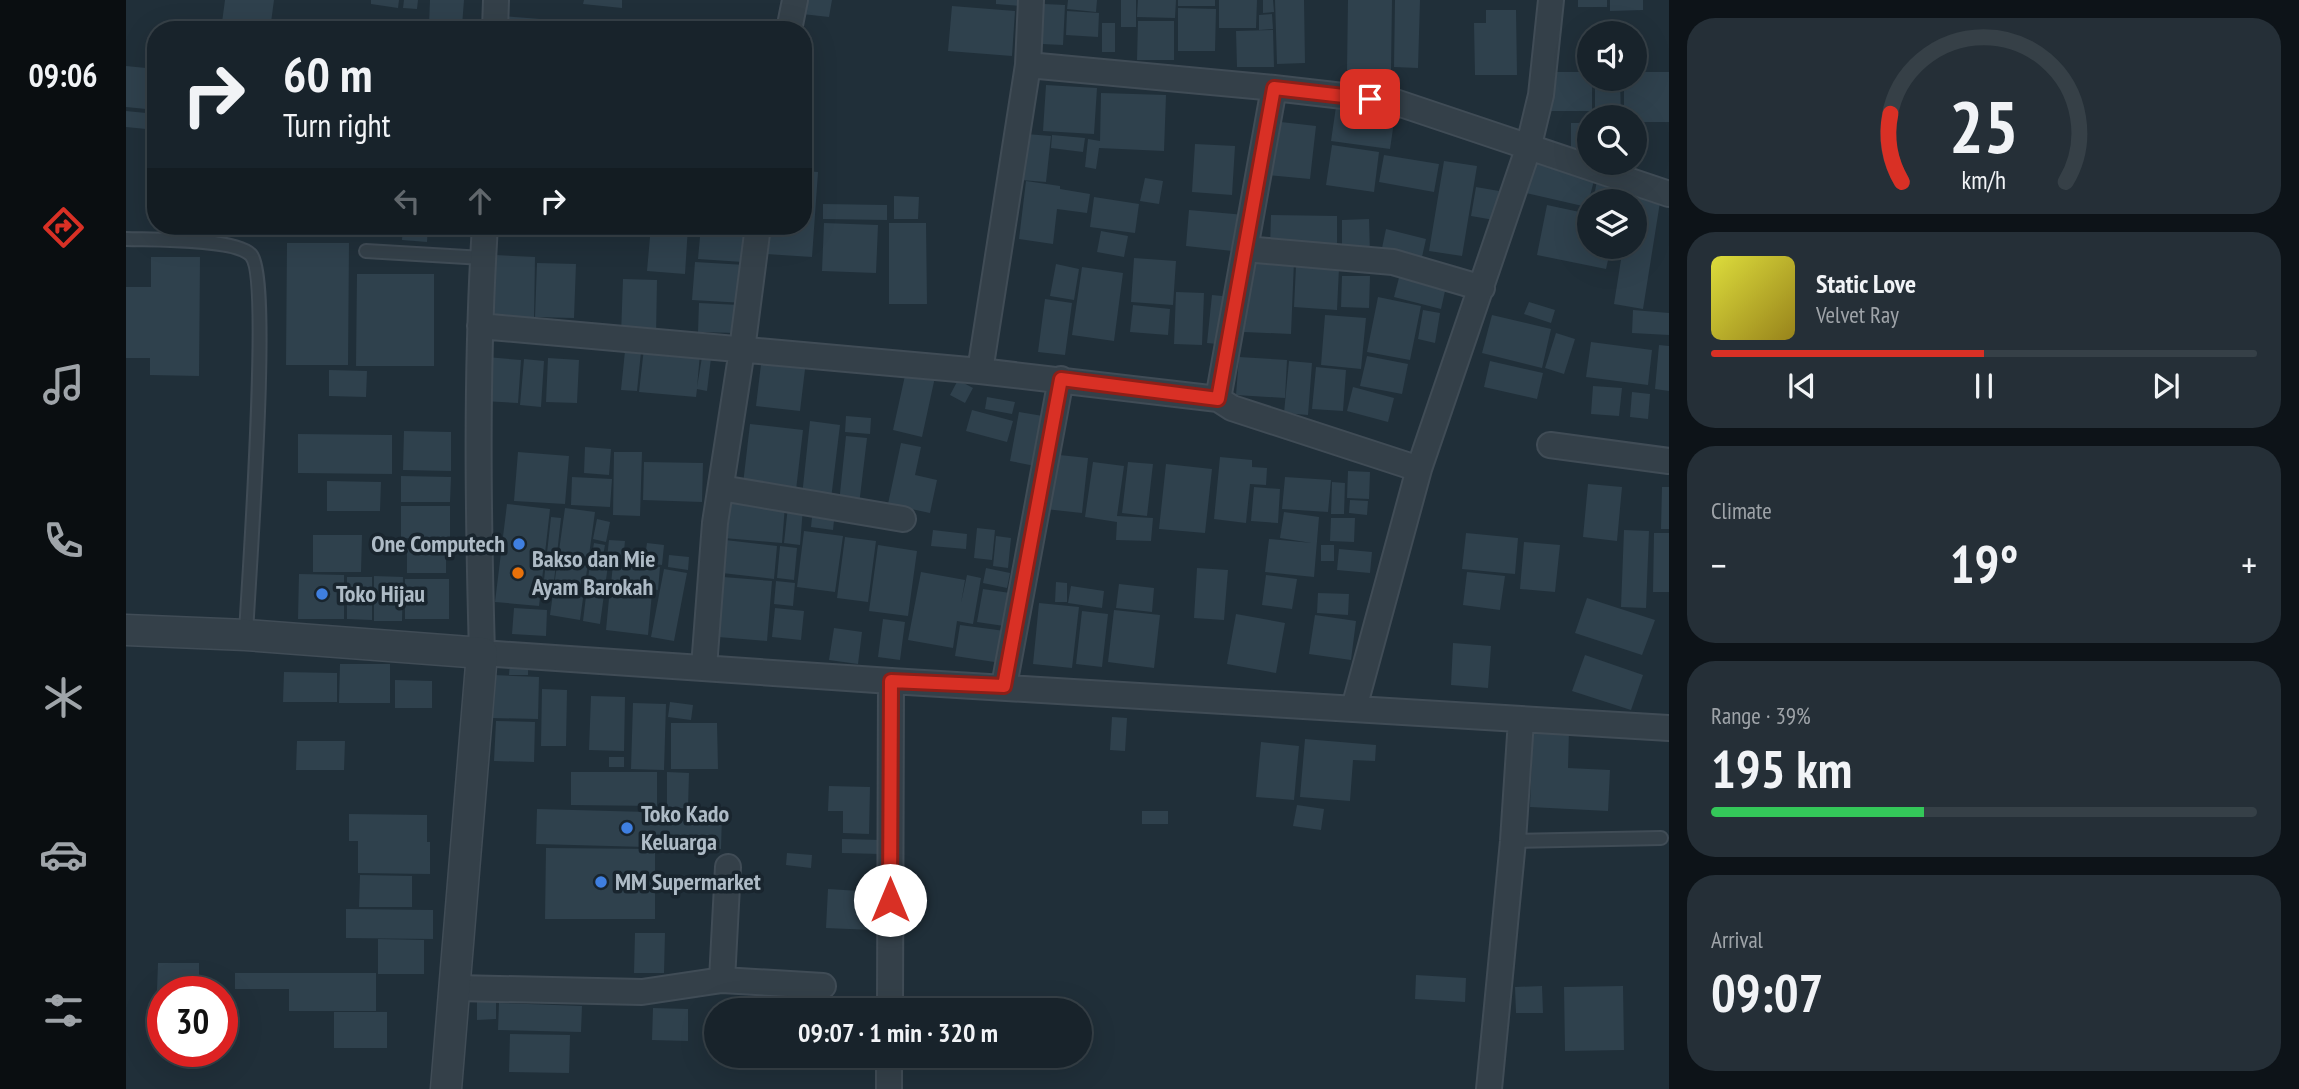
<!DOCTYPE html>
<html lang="en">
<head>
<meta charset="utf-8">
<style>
	:root { --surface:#18232b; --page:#252f37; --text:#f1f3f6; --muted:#9fa4a9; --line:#364047; --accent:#d93025 }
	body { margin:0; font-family:"PT Sans Narrow",sans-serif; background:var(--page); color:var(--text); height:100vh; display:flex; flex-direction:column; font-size:26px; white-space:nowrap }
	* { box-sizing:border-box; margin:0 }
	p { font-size:23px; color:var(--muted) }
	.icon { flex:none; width:38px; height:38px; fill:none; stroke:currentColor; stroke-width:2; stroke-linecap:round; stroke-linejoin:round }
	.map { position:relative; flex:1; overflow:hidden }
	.panel { display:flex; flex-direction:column; gap:18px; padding:18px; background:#0d1318; width:630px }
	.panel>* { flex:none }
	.top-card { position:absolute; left:21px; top:21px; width:665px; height:214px; border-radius:28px; box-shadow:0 7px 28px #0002,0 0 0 2px var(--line); background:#18232b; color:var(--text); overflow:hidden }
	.tools { position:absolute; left:1451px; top:21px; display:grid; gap:14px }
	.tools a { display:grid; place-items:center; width:70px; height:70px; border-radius:50%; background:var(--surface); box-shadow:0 7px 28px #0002,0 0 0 2px var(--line); font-size:35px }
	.speed { position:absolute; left:21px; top:976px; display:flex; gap:14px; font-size:35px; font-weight:700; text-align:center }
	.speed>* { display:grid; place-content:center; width:91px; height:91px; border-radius:50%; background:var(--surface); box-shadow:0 7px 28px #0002,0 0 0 2px var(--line); line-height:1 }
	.speed .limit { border:10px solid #d22; background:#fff; color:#111 }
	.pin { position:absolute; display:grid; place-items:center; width:60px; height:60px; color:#fff; margin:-30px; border-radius:14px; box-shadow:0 4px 10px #0006 }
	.me { position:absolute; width:77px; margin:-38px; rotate:0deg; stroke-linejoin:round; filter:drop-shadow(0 0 5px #0008) }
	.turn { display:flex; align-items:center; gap:24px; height:147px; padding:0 21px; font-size:32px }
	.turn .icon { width:91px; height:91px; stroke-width:2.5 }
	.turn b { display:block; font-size:49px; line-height:60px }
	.lanes { display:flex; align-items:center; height:66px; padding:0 21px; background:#0003; justify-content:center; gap:35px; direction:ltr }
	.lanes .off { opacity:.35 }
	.big { font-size:52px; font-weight:700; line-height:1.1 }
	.panel .tile { flex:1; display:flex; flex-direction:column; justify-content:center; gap:10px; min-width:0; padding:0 24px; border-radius:28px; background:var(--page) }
	.panel .dial { align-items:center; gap:0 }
	.dial svg { height:182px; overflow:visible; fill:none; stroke:var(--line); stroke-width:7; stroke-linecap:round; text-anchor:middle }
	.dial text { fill:var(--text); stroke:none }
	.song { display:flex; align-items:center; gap:21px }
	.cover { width:84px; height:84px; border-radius:10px; background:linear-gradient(135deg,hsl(60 70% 55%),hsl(50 70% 35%)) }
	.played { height:7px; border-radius:4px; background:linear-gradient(90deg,var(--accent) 50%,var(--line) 50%) }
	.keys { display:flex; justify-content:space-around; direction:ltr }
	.heat { display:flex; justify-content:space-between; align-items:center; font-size:38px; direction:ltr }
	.charge { height:10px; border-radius:5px; background:linear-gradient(90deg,#34c759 39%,var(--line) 0) }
	.trip { position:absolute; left:578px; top:998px; width:388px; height:70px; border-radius:35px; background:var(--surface); box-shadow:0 7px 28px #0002,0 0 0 2px var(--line); font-weight:700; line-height:70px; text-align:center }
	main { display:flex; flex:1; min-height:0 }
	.dock { display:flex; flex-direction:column; width:126px; justify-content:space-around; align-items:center; background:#0a0e11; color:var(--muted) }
	.dock .icon { width:49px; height:49px }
	.dock .selected { color:var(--accent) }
	.dock b { font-size:32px; color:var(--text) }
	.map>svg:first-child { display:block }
	.building { fill:#2f414d }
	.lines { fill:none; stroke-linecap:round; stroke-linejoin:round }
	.service-casing { stroke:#404c56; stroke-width:16 }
	.minor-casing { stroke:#404c56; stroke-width:28 }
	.tertiary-casing { stroke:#404c56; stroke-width:33 }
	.service { stroke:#344049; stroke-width:12 }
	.minor { stroke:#344049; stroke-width:24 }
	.tertiary { stroke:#344049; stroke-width:30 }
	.route-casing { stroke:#8d1f18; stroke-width:18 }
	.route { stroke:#d93025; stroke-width:12 }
	.shop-dot { fill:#3f7fe0; stroke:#19252e; stroke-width:2.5 }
	.food-dot { fill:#e8710a; stroke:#19252e; stroke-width:2.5 }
	.labels { text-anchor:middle; stroke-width:7; stroke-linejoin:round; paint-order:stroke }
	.poi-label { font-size:24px; font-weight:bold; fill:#aebbc6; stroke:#19252e; text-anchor:start }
</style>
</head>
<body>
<main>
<nav class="dock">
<b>09:06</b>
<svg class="icon selected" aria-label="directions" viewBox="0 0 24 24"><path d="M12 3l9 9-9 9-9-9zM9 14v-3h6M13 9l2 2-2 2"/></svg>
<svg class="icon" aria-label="music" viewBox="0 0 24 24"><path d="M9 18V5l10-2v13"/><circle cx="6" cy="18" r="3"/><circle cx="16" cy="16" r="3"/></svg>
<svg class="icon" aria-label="phone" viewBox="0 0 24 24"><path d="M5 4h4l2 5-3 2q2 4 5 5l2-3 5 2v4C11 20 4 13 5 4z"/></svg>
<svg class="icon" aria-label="climate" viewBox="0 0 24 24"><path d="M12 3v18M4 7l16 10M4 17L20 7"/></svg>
<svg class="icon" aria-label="car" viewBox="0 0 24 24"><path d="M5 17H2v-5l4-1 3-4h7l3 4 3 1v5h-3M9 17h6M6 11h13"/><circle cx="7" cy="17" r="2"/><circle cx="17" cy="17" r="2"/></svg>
<svg class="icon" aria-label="filters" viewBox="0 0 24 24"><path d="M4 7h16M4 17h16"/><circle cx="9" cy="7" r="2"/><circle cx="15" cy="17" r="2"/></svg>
</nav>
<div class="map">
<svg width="1543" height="1089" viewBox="0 0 1543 1089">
	<rect width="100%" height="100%" fill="#202f39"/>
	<path class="building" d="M99,0H148L144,30H95Z
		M245,0H273L272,8L245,4Z
		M278,0H292L291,9L277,8Z
		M304,0H338L336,26L303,25Z
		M458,0H496V8L457,4Z
		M678,0H706L703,17L676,14Z
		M870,0H893L894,6L870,4Z
		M942,0H971L970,12L941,9Z
		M995,0H1010V27H995Z
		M1012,0H1050L1049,18L1011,17Z
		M1052,0H1089V6H1052Z
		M1093,0H1131L1130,28H1093Z
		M1137,0H1147L1148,12L1137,13Z
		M1149,0H1178L1179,63L1151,64Z
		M1222,0H1266L1265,70H1221Z
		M1269,0H1294L1292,68L1268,67Z
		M1452,0H1481V7H1452Z
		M1484,0H1517V10L1484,11Z
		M918,4L939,5L937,45L916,44Z
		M826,6L889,11L886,56L822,51Z
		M1052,8L1090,9L1089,51H1052Z
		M1360,10H1390L1391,75H1349L1348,23H1360Z
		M941,11L973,13L972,37L940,35Z
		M1146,14L1147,29L1133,30V15Z
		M374,16L453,22L452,30H373Z
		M1012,21H1048V60H1011Z
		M976,23H989V52H976Z
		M1147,30L1148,67H1111L1110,31Z
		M0,66L30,69V110L0,107Z
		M1421,72H1463V79H1466V111H1421Z
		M1508,72H1543V122H1508V117H1498V79H1508Z
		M1469,79H1494L1495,117H1469Z
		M920,85L971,88L968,134L917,131Z
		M975,93L1040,95L1038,151L973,148L970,169L959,167L962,139L974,141Z
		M1211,100L1270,108L1264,149L1205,141Z
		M0,111L30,114V130L0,127Z
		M1146,121L1190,126L1184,179L1140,175Z
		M1445,123H1463V148H1445Z
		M900,134L925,136L920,182L895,180Z
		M926,135L959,138L957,152L925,148Z
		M1069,144L1109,146L1106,195L1066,192Z
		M1206,145L1253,152L1248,192L1200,185Z
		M1258,155L1313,164L1308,192L1253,182Z
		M1408,159L1470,173L1461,207L1400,193Z
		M1318,161L1351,166L1336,256L1303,251Z
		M677,171L692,172L686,257L640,254L642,226H677Z
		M1019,178L1037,181L1033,204L1014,201Z
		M900,181L934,186V189L964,194L961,213L931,209L927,244L893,239Z
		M1471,181L1491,185L1487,201H1467Z
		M1350,187L1373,191L1368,220L1345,216Z
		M1506,191L1535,196L1517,309L1488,304L1497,247H1508V201H1505Z
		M768,196L793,197L792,219H768Z
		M968,197L1013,204L1009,233L964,227Z
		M697,204L761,205V220L697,219Z
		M1421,205L1463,214V247H1485L1480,269L1411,255Z
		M1063,210L1119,215L1116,252L1060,246Z
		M1145,215L1211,216V249L1144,248Z
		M1243,219L1244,255L1216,256V220Z
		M698,223L752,225L750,273L696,271Z
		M763,223H800L801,304H763Z
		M165,226H226V236L165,235Z
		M277,226H302L301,242L276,240Z
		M525,226L562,227L559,274L521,271Z
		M575,226L619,230L617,262L572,259Z
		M1260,229L1300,239L1296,257L1256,248Z
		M975,231L1002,236L998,257L971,252Z
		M161,243H223L222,365H160Z
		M369,255L409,257L408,321L367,319Z
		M25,257H74L73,376L24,375V358H0V287H25Z
		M1008,258L1050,261L1047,305L1005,302Z
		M1121,259L1168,261L1165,334L1118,332Z
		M569,262L620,265L618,303L566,300Z
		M411,263L450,264L448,318L409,317Z
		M930,264L953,269L948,300L924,296Z
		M1170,266L1213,268L1211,310L1168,307Z
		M956,267L997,273L988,341L946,335Z
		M1275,270L1321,282L1315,309L1268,297Z
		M231,274H308V366H230Z
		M1216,276H1244L1243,308L1215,307Z
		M497,279L531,280L530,336L495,335Z
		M1050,292L1078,293L1076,345L1048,344Z
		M1086,295L1106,297L1101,345L1081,343Z
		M1252,297L1295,306L1284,360L1241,352Z
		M919,299L946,303L939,355L912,352Z
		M1403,302L1429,310L1425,323L1398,314Z
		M573,303L613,305L611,333L572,332Z
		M1007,305L1044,309L1042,335L1004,332Z
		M1297,310L1314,313L1309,343L1292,339Z
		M1507,310L1543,313V335L1506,333Z
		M1199,315L1240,318L1235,369L1195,365Z
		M1366,315L1425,329L1416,368L1356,353Z
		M1430,333L1449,339L1438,374L1419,368Z
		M1465,342L1526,350L1522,385L1460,377Z
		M1533,345L1543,346V391L1529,389Z
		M518,348L574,354L571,387L576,357L585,358L581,391L571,389L570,397L513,392Z
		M499,351L515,352L511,391L495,390Z
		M636,356L680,361L674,411L630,406Z
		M1241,356L1282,364L1276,394L1234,386Z
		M360,357L395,360L392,403L357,401Z
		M1113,357L1161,360L1159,398L1110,395Z
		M422,358L453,360L451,403L420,402Z
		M398,359L418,361L415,407L394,405Z
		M1163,361L1186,363L1182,415L1158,413Z
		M1364,361L1417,373L1411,399L1358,387Z
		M1190,367L1220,370L1217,411L1186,409Z
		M203,370L241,371L240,397L203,396Z
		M780,371L809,377L796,437L767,430Z
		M832,380L847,388L839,403L824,395Z
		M1467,386L1496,388L1493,416L1465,414Z
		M1227,387L1268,398L1262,422L1221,411Z
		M1506,392L1524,394L1522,419L1504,417Z
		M861,397L889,402L886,414L859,409Z
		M846,410L887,421L881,442L840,431Z
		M893,412L923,417L914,467L884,461Z
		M720,416L745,418L744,434L719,432Z
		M684,421L714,425L705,499L676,496Z
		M624,424L677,430L670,490L617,484Z
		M278,431L325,432V471L277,470Z
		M172,434L266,435V474L172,473Z
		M720,436L741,438L733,505L713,503Z
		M775,443L795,447L789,475L811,480L804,513L762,504Z
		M459,447L485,449L483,475L458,473Z
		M392,452L443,456L439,504L388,501Z
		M488,452H516L514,516L487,515Z
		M924,454L962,458L956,513L919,509Z
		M1094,457L1126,460V467L1141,468L1140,485L1124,484L1120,523L1088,519Z
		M518,462L577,463L576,502L517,500Z
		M967,462L998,466L991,516L1027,518L1025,541L990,540L991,522L959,517Z
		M1002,462L1027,464L1021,516L996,513Z
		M1040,464L1086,469L1079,533L1033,529Z
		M1222,471L1244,472L1243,499L1221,498Z
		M275,476L325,477L324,502H275Z
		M446,477L486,479L484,507L445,505Z
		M1159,477L1205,480L1202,512L1156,509Z
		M201,481L255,482L254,511H201Z
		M1206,482L1219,483L1218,514H1205Z
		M1462,484L1496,487L1491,541L1457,537Z
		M1128,487L1154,489L1152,523L1125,521Z
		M1536,487H1543V529H1535Z
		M1224,500L1242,501L1241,515L1223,513Z
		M601,502L659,506L656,543L598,538Z
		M381,504L424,509L413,606L369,602Z
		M275,506H324V539L275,538Z
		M662,506L677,508L674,545L658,543Z
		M439,508L469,512L454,620L424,615Z
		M687,508L709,511L707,530L685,527Z
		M1158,512L1193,517L1188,577L1139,572L1143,539L1186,543L1154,538Z
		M425,517L435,518L428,581L418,580Z
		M1205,518H1229L1228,542L1204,541Z
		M471,519L484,522L480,542L467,539Z
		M851,528L869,530L866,560L848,558Z
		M807,530L841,534L840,549L805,546Z
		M1498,530L1523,531L1520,608L1495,607Z
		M678,531L717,536L709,592L671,587Z
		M1340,533L1392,538L1389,574L1336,569Z
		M1528,533H1543V592H1527Z
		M187,535H236L235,572H187Z
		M870,536L885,538L882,568L867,566Z
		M719,537L750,541L742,602L711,598Z
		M483,540L499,541L497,560L481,558Z
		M599,540L651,546L648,579L596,573Z
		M1398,542L1434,545L1429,592L1394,589Z
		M281,543L320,544V573H281Z
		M468,543L479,545L476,562L465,560Z
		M521,543L538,545L536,565L518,563Z
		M752,545L791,551L782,616L743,611Z
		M1195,545H1208V561H1195Z
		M654,546L671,548L668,580L651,578Z
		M1213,549L1246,552L1244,573L1211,570Z
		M543,555L563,557L562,570L542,567Z
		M464,563L482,565L474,624L457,621Z
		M487,563L534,567L532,590L485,585Z
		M860,568L884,573L881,588L857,583Z
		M1071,568L1102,570L1098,620L1068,618Z
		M538,569L561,573L548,641L525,637Z
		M795,572L839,580L835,603L841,575L855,578L847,624L831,621L827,648L782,640Z
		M1341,572L1379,576L1374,610L1337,605Z
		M173,574L218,575V619H172Z
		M1140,575L1171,579L1166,609L1136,605Z
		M248,576L277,577L276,621H248Z
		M221,577H246V620L221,619Z
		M597,577L646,581L641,641L592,637Z
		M279,579H323V619H279Z
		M650,581L669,583L667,606L648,604Z
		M930,582L941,583V602H929Z
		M993,584L1028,588L1026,612L990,608Z
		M945,586L978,591L976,608L942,603Z
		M484,588L526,593L522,635L480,630Z
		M857,589L884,593L878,626L851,622Z
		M1192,593L1223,594L1222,615L1191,613Z
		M1461,598L1529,620L1516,655L1449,633Z
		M913,603L953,607L946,668L907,664Z
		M388,608L421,610L420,636L386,634Z
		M649,608L678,611L675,640L646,637Z
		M988,610L1034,615L1028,668L982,662Z
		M956,611L982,614L976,667L950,664Z
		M1110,614L1159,623L1150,673L1101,664Z
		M1189,615L1230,621L1225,660L1183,654Z
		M757,619L779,622L774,660L752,657Z
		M834,625L879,631L875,663L829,656Z
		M708,628L736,632L732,664L703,660Z
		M1327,643L1365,646L1362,688L1325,685Z
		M1459,655L1517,675L1505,710L1446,691Z
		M384,661H402V675H383Z
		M214,664H264V703H213Z
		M158,672L211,673V702H157Z
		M367,675L413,677L412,719L366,718Z
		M269,680L306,681V708H269Z
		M416,689L441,690L440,746H415Z
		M465,696L499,697L498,751L463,750Z
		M544,702L567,705L565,720L542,717Z
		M507,703L540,704L538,770L505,769Z
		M986,717L1001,718L999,751L984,750Z
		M370,721L409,722L408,762L368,761Z
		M545,723H591L592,769H545Z
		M1407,727L1443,729L1442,768L1484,770L1482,811L1404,807Z
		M1179,739L1250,745L1249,761L1227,760L1224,801L1174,797Z
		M171,741H219L218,770H170Z
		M1135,742L1173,746L1168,800L1130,797Z
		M483,757H498V767H483Z
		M445,772H531V806L445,805Z
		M541,772L563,773L562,808H541Z
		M703,786L744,787L743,834L717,833V811H702Z
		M1171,805L1198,809L1195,830L1167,826Z
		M411,809L596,814L595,849L410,844Z
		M1016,811H1042V824H1016Z
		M223,814L301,815V842H304V874L232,873V841H223Z
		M716,839L755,840V854L716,853Z
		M420,848L529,849V919H419Z
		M661,853L686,855L685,868L660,865Z
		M234,875L286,876V907H233Z
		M702,889L749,892L747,930L700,928Z
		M220,909L307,910V939L220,938Z
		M509,933H539L538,973H508Z
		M252,939L298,940V974H252Z
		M32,963H73V990H31Z
		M109,973H250V1011H163V989H109Z
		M1290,975L1340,978L1339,1002L1289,999Z
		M1416,986L1417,1013H1390L1389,987Z
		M1497,986L1498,1050L1439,1051L1438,987Z
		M351,999H370V1019L351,1020Z
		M373,1003L456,1006L455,1032L372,1030Z
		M527,1008L562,1009V1041L526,1040Z
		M208,1012H261V1048H208Z
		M384,1034L444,1035L443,1073L383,1072Z"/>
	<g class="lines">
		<g class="service-casing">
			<path id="service" d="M0,239C25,240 109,238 125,255C146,278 122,584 120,635
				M240,251L357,258
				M1387,841L1535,838"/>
		</g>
		<g class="minor-casing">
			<path id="minor" d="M369,30L370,0
				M663,30L669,0
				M902,65L1148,88L1269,102L1543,194
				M359,226C350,368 352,511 356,653L765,681L1543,728
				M1119,249L1267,262L1356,288
				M354,326L854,371L902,65L905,0
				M854,371L1092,399L1106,408L1293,469
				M1092,399L1148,88
				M1424,445L1543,461
				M595,488L777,519
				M578,667L589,523L616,350L632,226
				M878,686L935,379
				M1228,708L1293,469L1402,149L1415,95L1425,0
				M596,980L602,867
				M330,988L516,992L596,980L697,986
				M764,1010L765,681
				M763,1089V1055
				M1363,1089L1387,841L1395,720"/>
		</g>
		<g class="tertiary-casing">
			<path id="tertiary" d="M0,630L120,635L356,653L320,1089"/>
		</g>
		<use href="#service" class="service"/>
		<use href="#minor" class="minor"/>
		<use href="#tertiary" class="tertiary"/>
	</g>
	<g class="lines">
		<g class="route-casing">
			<path id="route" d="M764,900L765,681L878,686L935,379L1092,399L1148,88L1244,99"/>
		</g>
		<use href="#route" class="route"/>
	</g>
	<g class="shop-dot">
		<circle cx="393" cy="544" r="7"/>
		<circle cx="196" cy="594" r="7"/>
		<circle cx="501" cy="828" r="7"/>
		<circle cx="475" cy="882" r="7"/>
	</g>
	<circle class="food-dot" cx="392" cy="573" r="7"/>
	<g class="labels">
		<g class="poi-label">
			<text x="379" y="552" text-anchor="end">One Computech</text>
			<text x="406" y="567">Bakso dan Mie<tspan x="406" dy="28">Ayam Barokah</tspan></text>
			<text x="210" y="602">Toko Hijau</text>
			<text x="515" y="822">Toko Kado<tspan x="515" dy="28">Keluarga</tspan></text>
			<text x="489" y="890">MM Supermarket</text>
		</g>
	</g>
</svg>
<div class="tools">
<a><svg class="icon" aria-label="sound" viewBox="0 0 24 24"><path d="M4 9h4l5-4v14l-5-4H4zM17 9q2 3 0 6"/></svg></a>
<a><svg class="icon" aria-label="search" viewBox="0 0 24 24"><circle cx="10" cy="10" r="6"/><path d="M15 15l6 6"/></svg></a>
<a><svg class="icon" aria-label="layers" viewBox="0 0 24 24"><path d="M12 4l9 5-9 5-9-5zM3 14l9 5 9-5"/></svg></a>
</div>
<div class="speed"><div class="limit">30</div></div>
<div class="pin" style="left:1244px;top:99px;background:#d93025"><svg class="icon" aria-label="arrive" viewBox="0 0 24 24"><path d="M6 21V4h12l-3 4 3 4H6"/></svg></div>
<svg class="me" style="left:764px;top:900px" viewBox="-20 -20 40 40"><circle r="19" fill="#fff"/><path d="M0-13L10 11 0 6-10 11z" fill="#d93025"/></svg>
<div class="trip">09:07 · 1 min · 320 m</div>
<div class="top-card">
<div class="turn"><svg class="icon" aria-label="right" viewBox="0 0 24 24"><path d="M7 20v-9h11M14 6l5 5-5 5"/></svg><div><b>60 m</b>Turn right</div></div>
<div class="lanes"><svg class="icon off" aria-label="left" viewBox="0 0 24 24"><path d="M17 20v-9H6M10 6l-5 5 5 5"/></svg><svg class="icon off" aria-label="ahead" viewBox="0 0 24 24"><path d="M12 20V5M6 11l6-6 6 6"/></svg><svg class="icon" aria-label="right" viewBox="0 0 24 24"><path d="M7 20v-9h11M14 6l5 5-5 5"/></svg></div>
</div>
</div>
<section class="panel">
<div class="tile dial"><svg viewBox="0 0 100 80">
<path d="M14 69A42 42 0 1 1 86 69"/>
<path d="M14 69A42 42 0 0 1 9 39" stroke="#d93025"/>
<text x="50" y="56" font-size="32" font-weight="700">25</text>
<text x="50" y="72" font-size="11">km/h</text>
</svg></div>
<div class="tile">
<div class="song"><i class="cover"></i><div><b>Static Love</b><p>Velvet Ray</p></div></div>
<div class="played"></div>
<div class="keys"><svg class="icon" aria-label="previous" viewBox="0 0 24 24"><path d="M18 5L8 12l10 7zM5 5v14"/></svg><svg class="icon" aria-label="pause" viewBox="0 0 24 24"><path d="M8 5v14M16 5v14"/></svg><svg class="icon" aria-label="next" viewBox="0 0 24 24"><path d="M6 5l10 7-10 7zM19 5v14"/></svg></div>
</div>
<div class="tile"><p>Climate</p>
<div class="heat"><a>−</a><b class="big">19°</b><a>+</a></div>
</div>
<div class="tile"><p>Range · 39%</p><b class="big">195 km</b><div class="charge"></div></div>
<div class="tile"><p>Arrival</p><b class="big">09:07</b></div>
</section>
</main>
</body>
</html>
